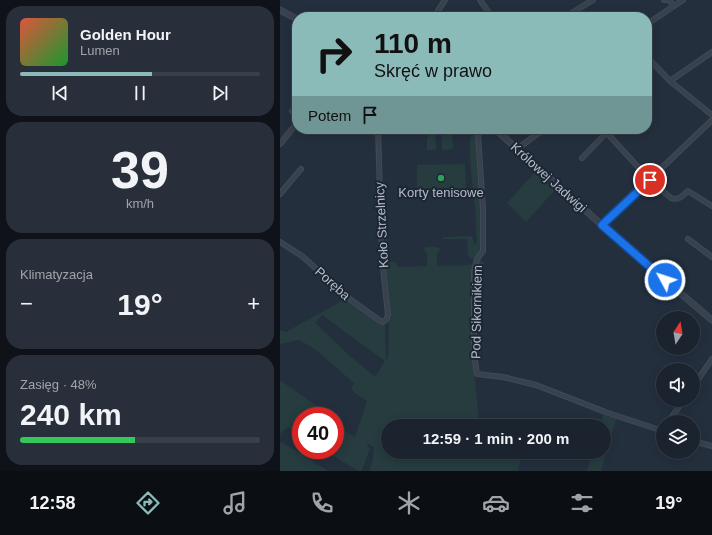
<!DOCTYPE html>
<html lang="pl">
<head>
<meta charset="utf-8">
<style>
	:root { --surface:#1b232e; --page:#282f3a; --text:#f1f3f6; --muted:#a0a4aa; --line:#39404a; --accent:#8bbbb9 }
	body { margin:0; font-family:Arial,sans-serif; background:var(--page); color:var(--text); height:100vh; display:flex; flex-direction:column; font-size:15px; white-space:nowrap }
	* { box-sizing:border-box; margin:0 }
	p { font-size:13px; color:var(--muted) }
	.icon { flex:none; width:22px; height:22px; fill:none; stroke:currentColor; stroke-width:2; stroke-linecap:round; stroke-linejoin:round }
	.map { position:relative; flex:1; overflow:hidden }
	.panel { display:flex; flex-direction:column; gap:6px; padding:6px; background:#0f1319; width:280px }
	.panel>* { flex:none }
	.hud { position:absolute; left:12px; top:12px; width:360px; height:122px; border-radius:16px; box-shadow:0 2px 10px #0003,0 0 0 1px var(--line); background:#8bbbb9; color:#111; overflow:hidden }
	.needle { width:26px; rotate:12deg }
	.controls { position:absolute; left:376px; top:311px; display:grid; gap:8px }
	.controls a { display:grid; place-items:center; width:44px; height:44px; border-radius:50%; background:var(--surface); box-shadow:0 2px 10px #0003,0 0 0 1px var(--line); font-size:20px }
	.speed { position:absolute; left:12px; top:407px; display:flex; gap:8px; font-size:20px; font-weight:700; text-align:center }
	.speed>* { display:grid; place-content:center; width:52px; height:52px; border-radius:50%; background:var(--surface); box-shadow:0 2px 10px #0003,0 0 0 1px var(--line); line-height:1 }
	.speed .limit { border:6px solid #d22; background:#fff; color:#111 }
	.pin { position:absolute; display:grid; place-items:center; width:34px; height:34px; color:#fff; margin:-17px; border:2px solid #fff; border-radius:50%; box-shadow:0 1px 4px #0007 }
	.me { position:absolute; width:44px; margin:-22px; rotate:310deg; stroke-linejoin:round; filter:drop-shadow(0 0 3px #0008) }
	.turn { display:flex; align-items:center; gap:14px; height:84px; padding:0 16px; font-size:18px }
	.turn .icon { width:52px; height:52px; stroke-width:2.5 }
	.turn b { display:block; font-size:28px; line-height:34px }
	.then { display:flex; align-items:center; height:38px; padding:0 16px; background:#0003; gap:8px; font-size:15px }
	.big { font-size:30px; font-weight:800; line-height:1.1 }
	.panel .tile { flex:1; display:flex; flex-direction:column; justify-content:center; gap:6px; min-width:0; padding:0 14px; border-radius:16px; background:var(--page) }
	.panel .dial { align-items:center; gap:0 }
	.dial b { font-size:52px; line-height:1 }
	.song { display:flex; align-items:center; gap:12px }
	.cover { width:48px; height:48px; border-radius:6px; background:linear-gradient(135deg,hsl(10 70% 55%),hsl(130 70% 35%)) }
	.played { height:4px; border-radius:2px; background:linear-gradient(90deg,var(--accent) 55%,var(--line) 55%) }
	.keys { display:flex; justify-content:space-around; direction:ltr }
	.heat { display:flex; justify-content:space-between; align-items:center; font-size:22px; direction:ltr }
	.charge { height:6px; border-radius:3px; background:linear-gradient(90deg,#34c759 48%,var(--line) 0) }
	.trip { position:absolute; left:101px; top:419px; width:230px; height:40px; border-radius:20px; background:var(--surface); box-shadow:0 2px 10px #0003,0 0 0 1px var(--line); font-weight:800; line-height:40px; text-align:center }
	.tab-bar { display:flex; height:64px; justify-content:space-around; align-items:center; background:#0b0e12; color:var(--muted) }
	.tab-bar .icon { width:28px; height:28px }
	.tab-bar .active { color:var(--accent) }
	.tab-bar b { font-size:18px; color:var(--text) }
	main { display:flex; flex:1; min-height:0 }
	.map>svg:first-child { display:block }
	.green { fill:#263c3f; fill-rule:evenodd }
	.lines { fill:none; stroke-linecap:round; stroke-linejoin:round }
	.minor-casing { stroke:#414a57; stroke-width:6 }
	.tertiary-casing { stroke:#414a57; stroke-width:7 }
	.minor { stroke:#38414e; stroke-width:4 }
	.tertiary { stroke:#38414e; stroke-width:5 }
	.route-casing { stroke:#114b97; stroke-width:10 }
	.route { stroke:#1a73e8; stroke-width:7 }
	.leisure-dot { fill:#2e9e5b; stroke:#1d2633; stroke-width:1.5 }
	.labels { text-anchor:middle; stroke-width:4; stroke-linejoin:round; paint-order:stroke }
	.street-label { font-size:13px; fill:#b4bcc9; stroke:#1d2633 }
	.poi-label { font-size:13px; fill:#b4bcc9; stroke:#1d2633 }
</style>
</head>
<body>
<main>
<section class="panel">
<div class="tile">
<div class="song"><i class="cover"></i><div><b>Golden Hour</b><p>Lumen</p></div></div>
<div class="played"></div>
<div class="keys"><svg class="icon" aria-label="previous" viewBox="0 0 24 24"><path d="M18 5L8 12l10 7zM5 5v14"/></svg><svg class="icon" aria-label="pause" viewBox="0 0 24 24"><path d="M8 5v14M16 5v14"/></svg><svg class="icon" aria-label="next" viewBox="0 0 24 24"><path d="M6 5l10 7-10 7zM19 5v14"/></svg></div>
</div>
<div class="tile dial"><b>39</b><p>km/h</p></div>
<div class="tile"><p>Klimatyzacja</p>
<div class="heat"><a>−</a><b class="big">19°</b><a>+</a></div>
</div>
<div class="tile"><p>Zasięg · 48%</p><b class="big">240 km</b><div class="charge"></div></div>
</section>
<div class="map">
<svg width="432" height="471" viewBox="0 0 432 471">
	<rect width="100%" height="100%" fill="#242f3e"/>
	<path class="green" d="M149,129H155L156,150H147V137H149Z
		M163,129H172L173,149L162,150V134H163Z
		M194,129H197L202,250L195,259L190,258L188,256L187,239H163V237L192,236L194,243L197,244C196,231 196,219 195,206C194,190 184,140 194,129Z
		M185,164L186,192L137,193V165Z
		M255,172L275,190L246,222L227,203Z
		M101,201L106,202L108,256H105L102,252Z
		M146,247H157L160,249V251H157V266C168,265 194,268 201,260L204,263L197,364L194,368L199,422L202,425L206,426H108V452H242L238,471H89L93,460L94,447L88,444L87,447L90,448L82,471H78L44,450H55V426L75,437L87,401L71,390L74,383L35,349L19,340L0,344V330L6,332L67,298L105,326L106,360L108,358L109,319L103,266L105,262H114L116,263L119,267L147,266V251H143ZM42,315L105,361L95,377L70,356L35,323Z
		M0,380L48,414L47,416H21V435L8,427L0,434Z
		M323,415L336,419L321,471H307L313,452H324V426H320Z
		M2,442L48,471H0V443Z"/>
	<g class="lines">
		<g class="minor-casing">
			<path id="minor" d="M200,0L212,17
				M384,0H389L394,6
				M154,17L165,0
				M285,17L313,0
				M367,24L403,0
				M367,57L390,81L432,115
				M390,81L432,52
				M17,105L12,111L17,118
				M199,129L198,135L203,209V251L197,259L194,272V354L197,374L223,377L256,385L328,413L383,431
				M326,132L370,180L391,198C399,201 403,195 408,191L432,206
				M0,144L17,123
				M237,149L264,129
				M302,158L330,129
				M0,194L21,169
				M322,225L432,120
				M408,239L432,257
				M0,242L22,256L71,300L99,320L103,322L106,320L108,315L102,259L98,129
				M413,387L432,359
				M388,422L404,400
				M413,441L432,446"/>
		</g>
		<g class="tertiary-casing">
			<path id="tertiary" d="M0,10L17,19
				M215,129L343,244L432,320"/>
		</g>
		<use href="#minor" class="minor"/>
		<use href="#tertiary" class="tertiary"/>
	</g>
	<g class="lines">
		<g class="route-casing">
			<path id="route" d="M370,180L322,225L385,280"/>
		</g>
		<use href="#route" class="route"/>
	</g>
	<circle class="leisure-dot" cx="161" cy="178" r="4"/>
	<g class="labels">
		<g class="street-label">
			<text transform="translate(269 177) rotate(42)" y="5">Królowej Jadwigi</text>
			<text transform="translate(101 225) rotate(-93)" y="5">Koło Strzelnicy</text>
			<text transform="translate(53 283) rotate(42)" y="5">Poręba</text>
			<text transform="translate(196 312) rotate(-89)" y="5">Pod Sikornikiem</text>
		</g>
		<g class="poi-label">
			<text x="161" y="197">Korty tenisowe</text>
		</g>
	</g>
</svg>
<div class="controls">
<a><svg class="needle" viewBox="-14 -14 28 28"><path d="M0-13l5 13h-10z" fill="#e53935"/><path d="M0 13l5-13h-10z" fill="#a0a4aa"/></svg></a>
<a><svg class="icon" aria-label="sound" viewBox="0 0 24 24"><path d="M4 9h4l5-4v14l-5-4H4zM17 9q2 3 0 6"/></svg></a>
<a><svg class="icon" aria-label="layers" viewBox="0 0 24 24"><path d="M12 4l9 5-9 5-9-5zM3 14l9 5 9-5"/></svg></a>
</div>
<div class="speed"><div class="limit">40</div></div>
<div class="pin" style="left:370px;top:180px;background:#d93025"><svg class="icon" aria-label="arrive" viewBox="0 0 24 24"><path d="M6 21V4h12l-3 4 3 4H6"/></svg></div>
<svg class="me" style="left:385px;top:280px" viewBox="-20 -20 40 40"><circle r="17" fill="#1a73e8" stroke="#fff" stroke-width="3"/><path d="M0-11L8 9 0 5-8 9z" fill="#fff"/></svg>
<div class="trip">12:59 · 1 min · 200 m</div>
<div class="hud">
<div class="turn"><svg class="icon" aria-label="right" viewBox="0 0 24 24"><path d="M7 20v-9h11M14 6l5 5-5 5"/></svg><div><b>110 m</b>Skręć w prawo</div></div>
<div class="then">Potem<svg class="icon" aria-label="arrive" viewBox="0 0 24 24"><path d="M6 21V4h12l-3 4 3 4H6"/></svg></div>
</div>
</div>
</main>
<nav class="tab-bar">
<b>12:58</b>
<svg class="icon active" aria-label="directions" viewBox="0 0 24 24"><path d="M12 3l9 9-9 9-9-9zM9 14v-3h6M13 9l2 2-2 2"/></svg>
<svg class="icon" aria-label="music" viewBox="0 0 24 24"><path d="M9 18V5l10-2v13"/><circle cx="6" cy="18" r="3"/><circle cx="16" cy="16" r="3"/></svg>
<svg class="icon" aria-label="phone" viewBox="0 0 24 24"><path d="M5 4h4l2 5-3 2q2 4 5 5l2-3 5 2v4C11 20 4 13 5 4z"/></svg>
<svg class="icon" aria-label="climate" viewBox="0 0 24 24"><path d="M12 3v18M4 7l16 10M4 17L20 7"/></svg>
<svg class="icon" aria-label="car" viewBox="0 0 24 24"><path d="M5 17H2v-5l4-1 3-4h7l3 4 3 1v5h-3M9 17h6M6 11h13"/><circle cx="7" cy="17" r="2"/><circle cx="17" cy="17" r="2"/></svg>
<svg class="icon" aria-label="filters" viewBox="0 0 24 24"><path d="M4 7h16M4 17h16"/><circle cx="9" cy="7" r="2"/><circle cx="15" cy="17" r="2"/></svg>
<b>19°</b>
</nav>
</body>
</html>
